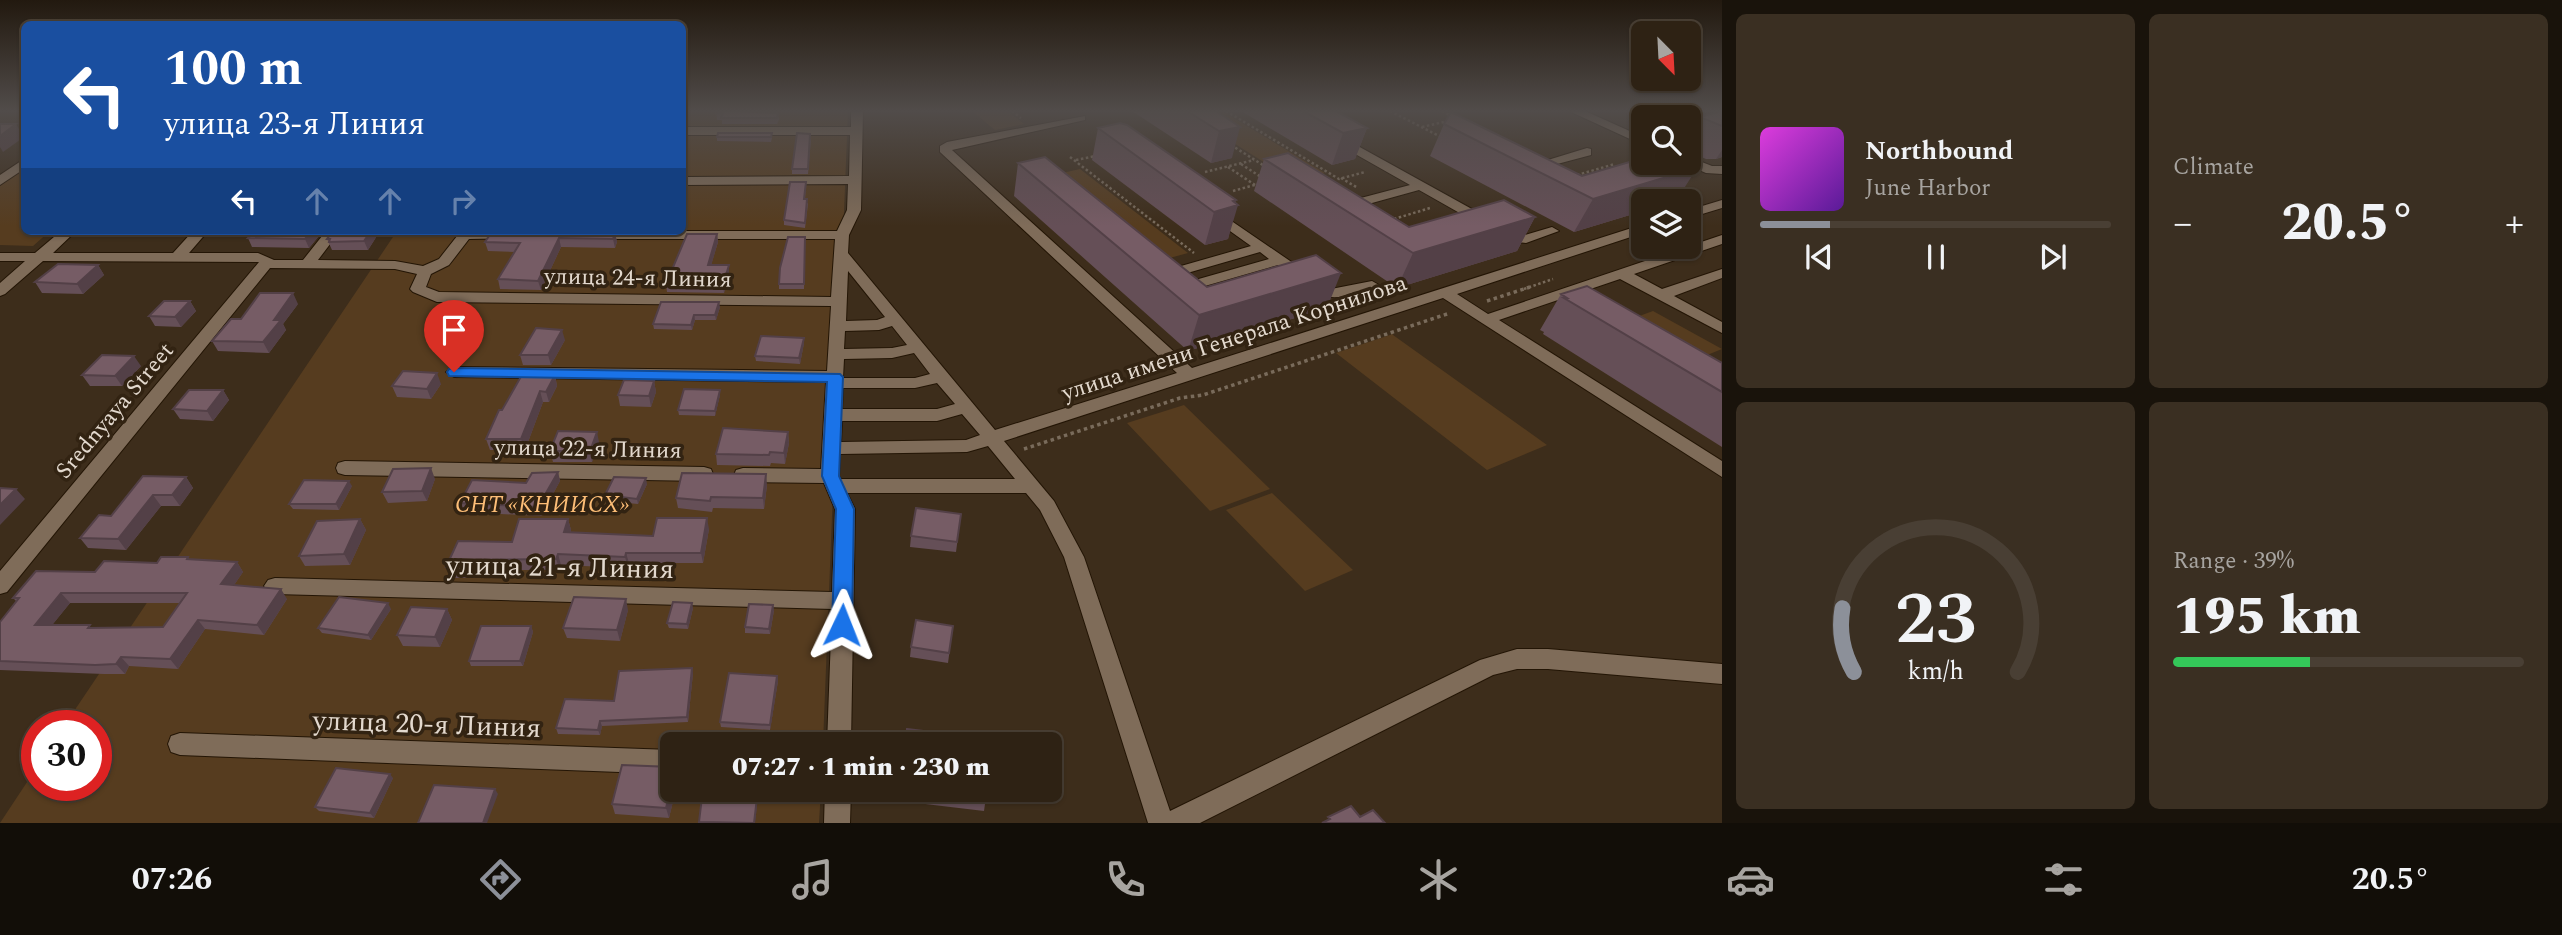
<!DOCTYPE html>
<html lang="en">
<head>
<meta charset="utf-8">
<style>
	:root { --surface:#2e2214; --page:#3a2f22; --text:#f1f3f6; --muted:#a7a4a0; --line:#493f34; --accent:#8c9099 }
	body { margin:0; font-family:Spectral,serif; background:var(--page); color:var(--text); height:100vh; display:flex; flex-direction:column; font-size:26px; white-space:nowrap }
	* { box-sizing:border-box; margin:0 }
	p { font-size:23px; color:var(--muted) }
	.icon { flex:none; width:38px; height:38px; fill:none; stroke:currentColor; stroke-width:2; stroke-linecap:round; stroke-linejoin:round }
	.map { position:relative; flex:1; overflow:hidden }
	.sheet { display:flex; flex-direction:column; gap:14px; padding:14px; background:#19130b; width:840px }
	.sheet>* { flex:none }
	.guide { position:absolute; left:21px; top:21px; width:665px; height:214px; border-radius:10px; box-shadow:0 2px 5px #0004,0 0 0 2px var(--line); background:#1a4fa0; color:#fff; overflow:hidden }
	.needle { width:46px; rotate:156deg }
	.controls { position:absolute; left:1631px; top:21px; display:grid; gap:14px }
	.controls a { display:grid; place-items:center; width:70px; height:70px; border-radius:10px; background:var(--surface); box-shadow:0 2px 5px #0004,0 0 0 2px var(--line); font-size:35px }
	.speed { position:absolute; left:21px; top:710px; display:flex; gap:14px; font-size:35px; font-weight:700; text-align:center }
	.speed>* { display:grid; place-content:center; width:91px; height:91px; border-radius:50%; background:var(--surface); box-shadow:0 2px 5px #0004,0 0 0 2px var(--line); line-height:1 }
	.speed .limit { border:10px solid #d22; background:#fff; color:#111 }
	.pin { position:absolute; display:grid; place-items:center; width:60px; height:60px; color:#fff; margin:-72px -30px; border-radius:50% 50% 50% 0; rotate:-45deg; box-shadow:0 0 7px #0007 }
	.pin .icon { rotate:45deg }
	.me { position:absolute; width:77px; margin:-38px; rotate:2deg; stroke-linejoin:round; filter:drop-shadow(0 0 5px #0008) }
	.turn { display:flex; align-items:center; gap:24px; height:147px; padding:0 28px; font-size:32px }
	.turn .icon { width:91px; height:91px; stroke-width:2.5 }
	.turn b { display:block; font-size:49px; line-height:60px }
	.lanes { display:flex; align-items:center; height:66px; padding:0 28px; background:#0003; justify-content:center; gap:35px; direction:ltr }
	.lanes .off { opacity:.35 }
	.big { font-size:52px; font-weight:800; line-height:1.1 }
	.sheet .widget { flex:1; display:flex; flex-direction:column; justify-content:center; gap:10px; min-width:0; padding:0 24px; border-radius:10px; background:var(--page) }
	.sheet .dial { align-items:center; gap:0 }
	.dial svg { height:182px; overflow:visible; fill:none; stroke:var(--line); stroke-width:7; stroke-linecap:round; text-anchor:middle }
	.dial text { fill:var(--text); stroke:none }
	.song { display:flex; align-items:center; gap:21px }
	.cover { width:84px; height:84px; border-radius:10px; background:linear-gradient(135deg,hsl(300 70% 55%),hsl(270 70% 35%)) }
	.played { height:7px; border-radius:4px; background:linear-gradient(90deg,var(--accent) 20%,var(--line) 20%) }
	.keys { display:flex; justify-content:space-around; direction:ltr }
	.heat { display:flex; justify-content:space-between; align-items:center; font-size:38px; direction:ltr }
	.charge { height:10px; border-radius:5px; background:linear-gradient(90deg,#34c759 39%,var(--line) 0) }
	.sheet .tiles { flex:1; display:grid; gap:14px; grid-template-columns:repeat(2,1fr) }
	.trip { position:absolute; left:660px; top:732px; width:402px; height:70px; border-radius:10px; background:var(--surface); box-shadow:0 2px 5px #0004,0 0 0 2px var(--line); font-weight:800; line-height:70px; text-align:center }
	.menu { display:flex; height:112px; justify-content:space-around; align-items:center; background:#120e08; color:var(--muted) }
	.menu .icon { width:49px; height:49px }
	.menu .selected { color:var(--accent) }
	.menu b { font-size:32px; color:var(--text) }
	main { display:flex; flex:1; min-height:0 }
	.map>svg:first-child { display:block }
	.green { fill:#563c1f }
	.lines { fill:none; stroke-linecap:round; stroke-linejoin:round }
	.minor-casing { stroke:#231505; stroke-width:2 }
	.path-far1 { stroke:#796b5b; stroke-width:2.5; stroke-dasharray:2.5 2.5; stroke-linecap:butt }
	.path { stroke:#796b5b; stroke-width:3.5; stroke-dasharray:3.5 3.5; stroke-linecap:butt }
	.minor { fill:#7f6c59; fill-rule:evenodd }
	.wall { fill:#654f57; fill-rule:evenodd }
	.shaded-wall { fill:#534047 }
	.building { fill:#765c65; stroke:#534047; stroke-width:2; fill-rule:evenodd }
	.route { fill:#1a73e8; stroke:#114b97; stroke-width:2 }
	.labels { text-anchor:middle; stroke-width:7; stroke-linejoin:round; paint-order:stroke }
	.street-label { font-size:23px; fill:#e3d9ce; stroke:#322312 }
	.park-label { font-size:23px; font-style:italic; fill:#fdbe77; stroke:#322312 }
	.near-street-label { font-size:28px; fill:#e3d9ce; stroke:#322312 }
</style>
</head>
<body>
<main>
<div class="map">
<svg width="1722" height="823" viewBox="0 0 1722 823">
	<rect width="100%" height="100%" fill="#3d2d1b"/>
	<path class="green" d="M683,111H848L823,744H672V789H821L819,823H0L37,767V786H96V726H64L397,231H682Z
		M972,111H1008L1024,124L995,130Z
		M1183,111H1222L1325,173L1294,181Z
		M24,167V231H50L33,246L0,245V185Z
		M1080,169L1188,253L1155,262L1049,176Z
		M1653,311L1722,349L1680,366L1612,326Z
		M1393,334V335L1547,445L1487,470L1336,353Z
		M1184,405L1270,489L1210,511L1127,423Z
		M1272,493L1353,570L1305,591L1226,510Z"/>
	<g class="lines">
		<g class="minor-casing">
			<path id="minor" d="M851,111H863L861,210L849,235L848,253L995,430L1177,373L940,152V146L947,142L1085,116V120L952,150L1192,368L1638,226L1643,225V233L1457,294L1488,314L1722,235V244L1634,274L1662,289L1722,269V278L1674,296L1722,322V333L1620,279L1499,320L1722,461V477L1443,298L1004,441L1054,501L1084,557L1170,811L1480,660L1517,649H1548L1722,664V684L1548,669H1517L1493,675L1200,823H1148L1064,557L1040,510L1026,493H847L855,509L851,744H827L832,609L275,594L268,592L264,586L268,580L275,578L832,592L835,509L824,483L743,482L736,480L734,475L736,470L743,468L821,469L826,382L454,377L446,372L454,367L827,371L831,306L437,302L413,292L410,289L417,274L395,269L270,268L7,592L0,594V571L259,262L43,261L5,294L0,296V283L25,261H0V253H35L61,231H76L53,253H173L193,231H208L189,253H258L274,260H303L326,231H340L318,260L395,261L423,266L439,259L461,231H514L520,235L518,238L469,239L449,265L431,274L426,287L439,292L831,297L835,239H594L587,235L593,231H837L847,210L848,184L682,185V177L849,176L850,135H682V127H851ZM848,271L885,317L877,320L846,321ZM892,326L907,345L892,348L844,349L845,331L879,330ZM914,353L930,374L915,378H843L844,359L892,358ZM937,383L955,404L937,409H842L843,388H915ZM962,414L980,435L966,440L841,442L842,421H937ZM988,446L1015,479H841L839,476L840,454L967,452Z
				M1569,111H1585L1643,137V145Z
				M1338,135L1517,234L1525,235L1552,227L1559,231L1526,243L1509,241L1419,190L1343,211L1338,210V204L1410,185L1334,142L1332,139Z
				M1587,148L1591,149V155L1531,171L1525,167Z
				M1689,157L1712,166H1722V174L1706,173L1685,164L1689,163Z
				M24,159V169L0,185V175Z
				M1722,200V208L1689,218V210Z
				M1214,209L1331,289L1372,281L1379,285L1377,288C1320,305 1325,299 1278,265L1184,292H1174L1171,289L1174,286L1269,259L1260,252L1177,276L1170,281H1160L1158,278L1167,270L1251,246L1209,216L1207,213Z
				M345,461L704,467L711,469L713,474L711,479L704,481L345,475L338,473L336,468L338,463Z
				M180,733L672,750V774L180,755L171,752L168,744L171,736Z
				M825,789H851L850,823H824Z"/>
		</g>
		<path class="path-far1" d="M1012,111L1021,118
			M1226,111L1339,179L1365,172
			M1390,111L1441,137
			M1442,111L1451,116
			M1651,114L1658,117
			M1422,127L1448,121
			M1231,145L1266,167
			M1070,157L1194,253
			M1076,160L1096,156
			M1241,164L1261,177
			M1228,167L1255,185
			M1205,172L1254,160
			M1577,175L1615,164
			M1341,178L1358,188
			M1233,191L1258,184
			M1394,219L1430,208
			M1524,289L1553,279"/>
		<path class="path" d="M1487,301L1530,287
			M1024,449L1180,398L1203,395L1450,313"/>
		<use href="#minor" class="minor"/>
	</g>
	<path class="wall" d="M716,111L778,113L779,120L777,124H722V120H717Z
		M1132,111H1216L1232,158L1211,163Z
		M1241,111H1336L1367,128L1355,159L1332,165Z
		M1722,111V157L1716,159H1706L1689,152V135L1700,117Z
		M1444,124L1582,176L1676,201L1574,232L1430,156Z
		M1098,128L1236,203L1228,239L1205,245L1092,160Z
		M772,133V138L771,142L717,141V137Z
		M811,139L808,174H792V169Z
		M1264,159L1409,227L1535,217L1517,251L1397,288L1254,191Z
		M1018,163L1207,287L1327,308L1188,351L1014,196Z
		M806,182L805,199L808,204L805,228L784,225V220Z
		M323,231L309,248L252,247L248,238Z
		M380,231L368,250H332L327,239Z
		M615,233L617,242L615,248L561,247L541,290L500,289L498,279L515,252L488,251L485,242Z
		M717,234L718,242L711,265H729V273L724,293L667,292L666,284Z
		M805,237L804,289H779V284Z
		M98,265L104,275L83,294L42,293L35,282Z
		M1561,294L1722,363V447L1543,334L1544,332L1540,330Z
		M190,301L196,311L181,327L155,326L149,316Z
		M298,304L283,324L286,330L269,353L218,351L212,341Z
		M720,307L716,320H695L692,330L654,329L653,324Z
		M804,338V343L800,364L756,361L755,356Z
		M565,340L551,365H523L520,355Z
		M141,366L122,386H90L82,375Z
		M555,375L557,386L549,402H543L525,450H490L486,439L502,410Z
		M654,381L656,392L651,407L620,406L618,395Z
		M441,384L431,399L397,397L392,386Z
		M223,390L229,400L213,421L180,419L173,409Z
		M720,390V395L715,416L679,415L678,410Z
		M788,432L789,443L785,464L771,463L770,466L717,465L716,454Z
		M599,442L592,462H553L550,451Z
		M558,472L560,481L541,516L464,512L460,503Z
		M186,477L193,488L180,506H161L126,550L88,548L80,538L111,516Z
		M435,479L427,501L388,503L382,492Z
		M647,484L638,504L606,501L605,495Z
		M767,485L764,509L713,508L712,512L678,508L676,498Z
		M352,486L339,510L293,509L289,504Z
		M961,514L956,552L910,547L911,536Z
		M360,519L366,530L350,565L305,566L299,556Z
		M568,519L571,530V532L653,536L709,529L703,563H629L628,568L561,565L560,570H483L480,578H451L446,567Z
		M188,557L189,559L237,562L243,572L234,585L287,599L264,635L205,629L178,669L129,666L125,674H104L0,670V622L17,602L13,598L95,572ZM70,603H180L163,627L93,628L52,625Z
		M693,608L688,629L669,628L667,623Z
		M391,609L371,640L322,633L318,628Z
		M447,609L452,620L440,647L403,646L397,635Z
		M628,610L620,641L567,638L563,628Z
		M774,610L770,634L745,633V627Z
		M531,626L533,632L523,666H471L469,661Z
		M953,626L948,663L910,657L911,647Z
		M693,673L688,722L602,726L600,735L558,734L556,728L614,701Z
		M777,676L778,681L770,730L721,727L720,722Z
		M393,778L374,818L319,811L315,807Z
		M672,789H676L669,818L615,814L612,804Z
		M901,789H987L986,797L984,811L900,801Z"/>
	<path class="shaded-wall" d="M16,124L24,137L3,152L0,147V136Z
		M1240,127L1232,158L1211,163L1219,131Z
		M1367,128L1355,159L1332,165L1343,133Z
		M1722,150V157L1716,159Z
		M1697,168L1676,201H1643V211L1574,232L1593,199Z
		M1236,200L1235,206L1238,205L1228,239L1205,245L1214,212Z
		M1535,217L1517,251L1397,288L1413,253Z
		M312,231H323L309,248L305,239Z
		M371,231H380L368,250L364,241Z
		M615,233L617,242L615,248L613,239Z
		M717,234L718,242L709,273L708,265Z
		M559,238L561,247L541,290L538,281Z
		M98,265L104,275L83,294L77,284Z
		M729,265V273L724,293L723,285Z
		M1341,273L1327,308L1188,351L1199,315Z
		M293,293L298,304L283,324L286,330L269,353L263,342L274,320Z
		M190,301L196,311L181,327L175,317Z
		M719,302L720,307L716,320L715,315Z
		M694,315L695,320L692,330L691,325Z
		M562,330L565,340L551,365L548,355Z
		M804,338V343L800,364L799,358Z
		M134,356L141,366L122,386L115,376Z
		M437,373L441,384L431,399L427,389Z
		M555,375L557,386L549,402L546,392Z
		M654,381L656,392L651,407L649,396Z
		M223,390L229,400L213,421L207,411Z
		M720,390V395L715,416V411Z
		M540,391L543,402L525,450L521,439Z
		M597,432L599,442L592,462L590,451Z
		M788,432L789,443L785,464L784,453Z
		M431,468L435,479L427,501L422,491Z
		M558,472L560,481L541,516L538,507Z
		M766,474L767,485L764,509L763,498Z
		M186,477L193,488L180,506L172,495Z
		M646,478L647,484L638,504L637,499Z
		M349,481L352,486L339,510L336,504Z
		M16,489L25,499L0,525V505Z
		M153,495L161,506L126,550L118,539Z
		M707,518L709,529L703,563L701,553Z
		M360,519L366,530L350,565L344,554Z
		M568,519L571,530L568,543L564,532Z
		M626,553L629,563L628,568L625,557Z
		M558,554L561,565L560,570L556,559Z
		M479,560L483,570L480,578L475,567Z
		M237,562L243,572L228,594L221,584Z
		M281,589L287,599L264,635L257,625Z
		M61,593L70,603L45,634L35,625Z
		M626,599L628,610L620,641L617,630Z
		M388,603L391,609L371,640L368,635Z
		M692,603L693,608L688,629L687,624Z
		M773,605L774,610L770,634L769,629Z
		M447,609L452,620L440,647L435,637Z
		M198,620L205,629L178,669L170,659Z
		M531,626L533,632L523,666L520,661Z
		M121,657L129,666L125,674L116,664Z
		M692,668L693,673L688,722L687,717Z
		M777,676L778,681L770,730V725Z
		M600,721L602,726L600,735L598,730Z
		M390,774L393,778L374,818L370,813Z
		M672,784V789H676L669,818L666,808Z
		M495,789L498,794L487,823H483Z
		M758,789H759L755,823H754Z"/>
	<path class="building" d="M716,111H733L778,113L777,118H721L723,113H716Z
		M1187,111H1216L1240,127L1219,131Z
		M1303,111H1336L1367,128L1343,133Z
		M1722,111V126L1700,117L1721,111Z
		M1451,112L1582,176L1643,158V163H1685L1697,168L1593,199L1444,124Z
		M1120,123L1127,125L1236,200L1233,201L1238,205L1214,212L1098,128Z
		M0,124H16L0,136Z
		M718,133H772L771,137H717Z
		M797,133L810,134L808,169H792Z
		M1288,153L1409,227L1504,200L1535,217L1413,253L1264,159Z
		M1045,157L1207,287L1316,255L1341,273L1199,315L1018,163Z
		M790,182H806L804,199H807L805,223L784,220Z
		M255,231H312L305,239L248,238Z
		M333,231H371L364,241L329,242L330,239H327Z
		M491,233H615L613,239L559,238L538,281L498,279L520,243L485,242Z
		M687,234H717L708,265H729L723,285L666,284Z
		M788,237H805L804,284H779L780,268Z
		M58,264L98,265L77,284L35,282Z
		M1587,286L1722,363V392L1564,298H1567L1561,294Z
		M260,293H293L274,320H281L263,342L212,341L231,319H241Z
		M164,301H190L175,317L149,316Z
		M661,302H719L715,315H694L691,325L653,324Z
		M536,328L562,330L548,355H520Z
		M761,336L804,338L799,358L755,356Z
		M102,355L134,356L115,376L82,375Z
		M403,371L437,373L427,389L392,386Z
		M523,373L555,375L546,392L540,391L521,439H486L499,410H502Z
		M624,380L654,381L649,396L618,395Z
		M684,389L720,390L715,411L678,410Z
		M189,390H223L207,411L173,409Z
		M723,428L788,432L784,453L770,452L769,455L716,454Z
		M558,431L597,432L590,451H550Z
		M431,468L422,491L382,492L393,469Z
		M558,472L538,507L460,503L472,480L526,483L532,473Z
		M682,473L766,474L763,498L711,497L710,501L676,498Z
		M143,476L186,477L172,495H153L118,539L80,538L99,515L111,516Z
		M614,477L646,478L637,499L605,495Z
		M304,480L349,481L336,504H289Z
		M0,488L16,489L0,505Z
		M916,508L961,514L957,542L911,536Z
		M657,518H707L701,553H626L625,557L558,554L556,559L479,560L475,567H446L458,541L512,542L519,519H568L564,532L653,536Z
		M360,519L344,554L299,556L317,521Z
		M161,557H188L187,559L237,562L221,584L281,589L257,625L198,620L170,659L121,657L116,664L95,665L0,661V622L19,598H13L36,571L95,572L104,561L157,563ZM61,593H187L163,627L88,628L90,625H35Z
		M339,597L388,603L368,635L318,628Z
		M574,597L626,599L617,630L563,628Z
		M673,602L692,603L687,624L667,623Z
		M749,604L773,605L769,629L745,627Z
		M411,607L447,609L435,637L397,635Z
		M916,620L953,626L949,653L911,647Z
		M481,626H531L520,661H469Z
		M692,668L687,717L600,721L598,730L556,728L565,699L614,701L619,671Z
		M729,673L777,676L770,725L720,722Z
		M907,729L989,739V744H906Z
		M622,765L672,767V784L666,808L612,804Z
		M336,768L390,774L370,813L315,807Z
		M434,785L495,789L483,823H418Z
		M703,789H758L754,823L699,822Z
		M925,789H987L986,797Z
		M1351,806L1360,817L1373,810L1385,823H1322L1330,819L1328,817Z"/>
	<linearGradient id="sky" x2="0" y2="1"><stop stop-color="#22190f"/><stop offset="0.49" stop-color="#514c4a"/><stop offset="1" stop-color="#514c4a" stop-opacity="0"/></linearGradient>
	<rect width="1722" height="226" fill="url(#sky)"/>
	<path class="route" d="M454,368L840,374L843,377L839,476L854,509L852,625L849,631L842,633L835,631L832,625L836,509L822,476L827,382L449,376L447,372L449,369Z"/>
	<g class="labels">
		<g class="street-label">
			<text transform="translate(638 277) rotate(1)" y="8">улица 24-я Линия</text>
			<text transform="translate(1234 337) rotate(-18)" y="8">улица имени Генерала Корнилова</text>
			<text transform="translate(114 410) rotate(-50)" y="8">Srednyaya Street</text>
			<text transform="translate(588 448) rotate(1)" y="8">улица 22-я Линия</text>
		</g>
		<g class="park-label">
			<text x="542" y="512">СНТ «КНИИСХ»</text>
		</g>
		<g class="near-street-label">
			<text transform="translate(560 566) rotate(1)" y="10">улица 21-я Линия</text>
			<text transform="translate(427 723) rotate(2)" y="10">улица 20-я Линия</text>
		</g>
	</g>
</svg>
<div class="controls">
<a><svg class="needle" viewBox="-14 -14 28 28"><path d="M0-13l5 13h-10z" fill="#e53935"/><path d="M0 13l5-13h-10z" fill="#a7a4a0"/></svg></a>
<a><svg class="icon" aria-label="search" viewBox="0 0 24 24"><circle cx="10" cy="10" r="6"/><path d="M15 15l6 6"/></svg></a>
<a><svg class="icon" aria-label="layers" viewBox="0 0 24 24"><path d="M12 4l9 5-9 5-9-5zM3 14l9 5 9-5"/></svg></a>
</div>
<div class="speed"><div class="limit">30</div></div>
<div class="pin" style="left:454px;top:372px;background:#d93025"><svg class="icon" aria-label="arrive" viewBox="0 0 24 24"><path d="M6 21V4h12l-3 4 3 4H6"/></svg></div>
<svg class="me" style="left:842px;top:625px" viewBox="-20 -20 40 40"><path d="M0-17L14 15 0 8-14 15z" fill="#1a73e8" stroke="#fff" stroke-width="4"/></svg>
<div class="trip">07:27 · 1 min · 230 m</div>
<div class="guide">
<div class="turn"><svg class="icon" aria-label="left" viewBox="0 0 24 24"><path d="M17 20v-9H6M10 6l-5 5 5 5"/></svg><div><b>100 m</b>улица 23-я Линия</div></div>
<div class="lanes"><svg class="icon" aria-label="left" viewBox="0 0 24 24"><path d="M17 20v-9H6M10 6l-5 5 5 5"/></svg><svg class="icon off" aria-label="ahead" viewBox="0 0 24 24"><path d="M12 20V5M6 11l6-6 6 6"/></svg><svg class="icon off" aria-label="ahead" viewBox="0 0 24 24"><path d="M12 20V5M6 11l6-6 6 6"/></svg><svg class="icon off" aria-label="right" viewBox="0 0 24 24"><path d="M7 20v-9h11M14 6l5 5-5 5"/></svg></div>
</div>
</div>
<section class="sheet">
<div class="tiles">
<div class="widget">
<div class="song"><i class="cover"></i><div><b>Northbound</b><p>June Harbor</p></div></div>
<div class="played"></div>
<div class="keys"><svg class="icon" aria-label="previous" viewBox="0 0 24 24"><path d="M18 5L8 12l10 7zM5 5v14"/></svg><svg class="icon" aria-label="pause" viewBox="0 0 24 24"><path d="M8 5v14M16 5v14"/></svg><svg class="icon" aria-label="next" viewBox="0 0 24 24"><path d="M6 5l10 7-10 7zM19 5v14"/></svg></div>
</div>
<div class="widget"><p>Climate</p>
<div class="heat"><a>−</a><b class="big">20.5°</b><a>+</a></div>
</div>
<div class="widget dial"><svg viewBox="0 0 100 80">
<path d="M14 69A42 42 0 1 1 86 69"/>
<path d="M14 69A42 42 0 0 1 9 41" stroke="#8c9099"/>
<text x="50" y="56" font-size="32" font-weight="700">23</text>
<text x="50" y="72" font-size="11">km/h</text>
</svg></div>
<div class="widget"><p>Range · 39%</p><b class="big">195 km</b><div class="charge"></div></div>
</div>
</section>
</main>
<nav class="menu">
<b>07:26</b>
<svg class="icon selected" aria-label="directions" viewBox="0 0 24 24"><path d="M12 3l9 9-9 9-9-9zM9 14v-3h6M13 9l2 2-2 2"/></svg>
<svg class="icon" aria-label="music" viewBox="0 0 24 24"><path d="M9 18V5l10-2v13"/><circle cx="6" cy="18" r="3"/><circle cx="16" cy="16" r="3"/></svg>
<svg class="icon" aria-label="phone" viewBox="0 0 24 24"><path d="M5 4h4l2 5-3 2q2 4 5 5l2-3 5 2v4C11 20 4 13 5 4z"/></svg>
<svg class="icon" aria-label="climate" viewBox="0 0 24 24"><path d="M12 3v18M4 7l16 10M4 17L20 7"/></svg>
<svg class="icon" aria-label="car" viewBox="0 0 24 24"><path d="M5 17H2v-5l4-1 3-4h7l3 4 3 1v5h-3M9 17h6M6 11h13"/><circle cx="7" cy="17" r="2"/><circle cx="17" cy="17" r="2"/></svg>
<svg class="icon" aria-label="filters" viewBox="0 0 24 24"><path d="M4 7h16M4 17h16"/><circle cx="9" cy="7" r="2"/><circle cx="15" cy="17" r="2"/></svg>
<b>20.5°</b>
</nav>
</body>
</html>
